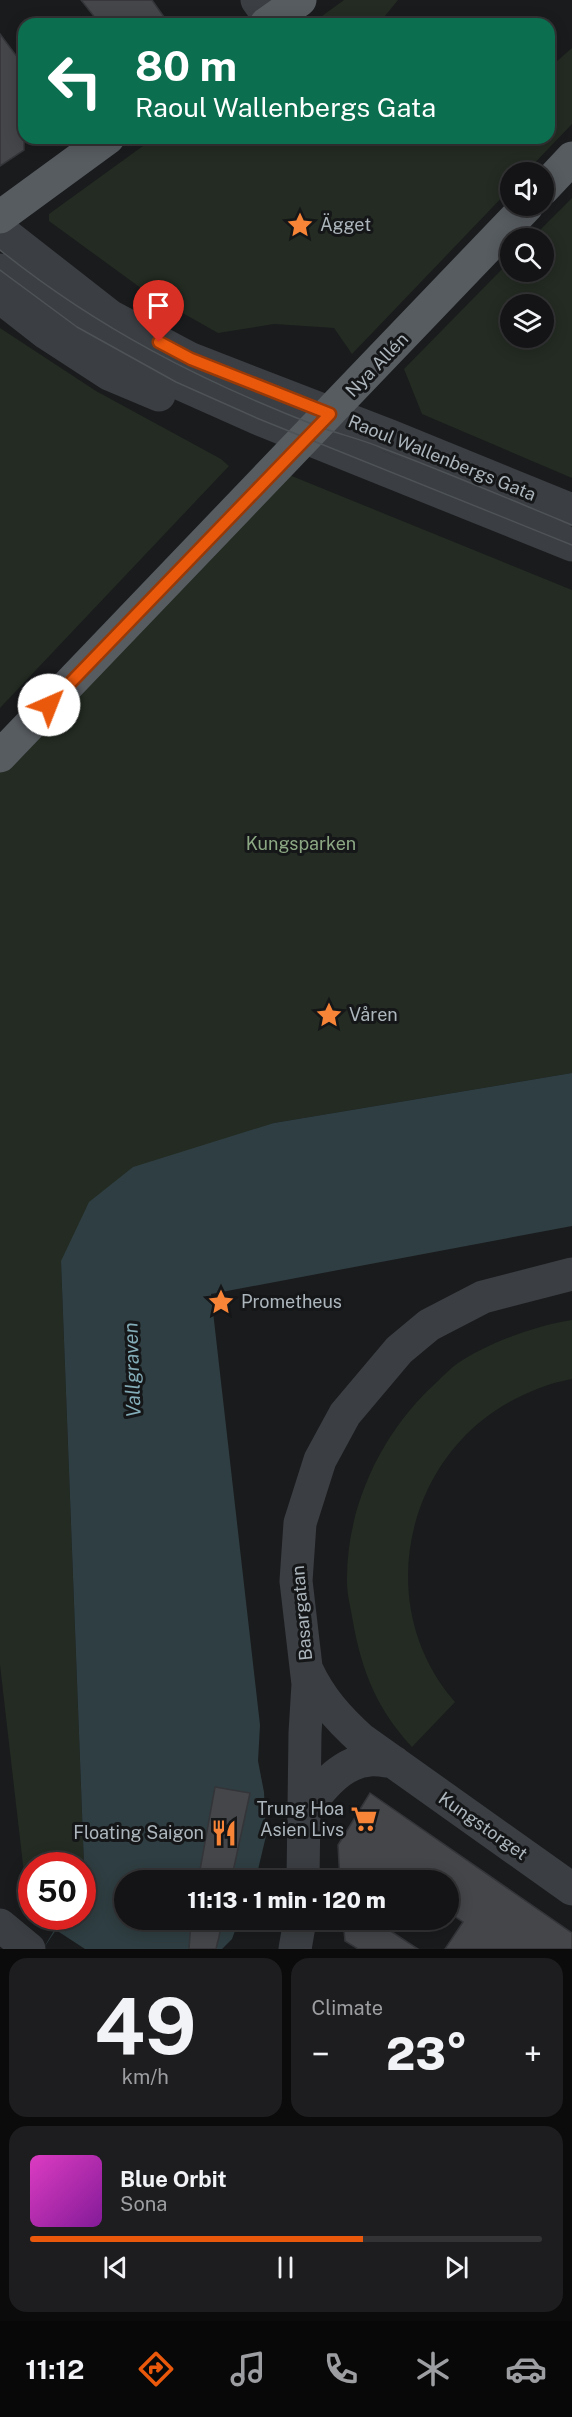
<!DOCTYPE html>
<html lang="en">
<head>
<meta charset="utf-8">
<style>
	:root { --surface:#141416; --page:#1d1d1f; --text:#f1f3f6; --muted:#9d9ea1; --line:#333335; --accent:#ea580c }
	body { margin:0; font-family:"Public Sans",sans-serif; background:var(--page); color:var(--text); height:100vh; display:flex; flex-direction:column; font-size:22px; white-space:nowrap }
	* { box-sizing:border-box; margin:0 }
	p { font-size:20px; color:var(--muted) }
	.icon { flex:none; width:33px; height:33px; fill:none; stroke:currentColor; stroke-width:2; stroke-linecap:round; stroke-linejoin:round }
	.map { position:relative; height:1949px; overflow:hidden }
	.side { display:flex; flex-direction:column; gap:9px; padding:9px; background:#0b0b0c; flex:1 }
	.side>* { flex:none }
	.top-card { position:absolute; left:18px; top:18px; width:537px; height:126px; border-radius:18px; box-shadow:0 3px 15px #0003,0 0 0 2px var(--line); background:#0b6e4f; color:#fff; overflow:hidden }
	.buttons { position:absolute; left:500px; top:162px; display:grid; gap:12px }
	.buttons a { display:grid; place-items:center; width:54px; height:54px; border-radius:50%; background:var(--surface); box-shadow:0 3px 15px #0003,0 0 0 2px var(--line); font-size:30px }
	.speed { position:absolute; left:18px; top:1852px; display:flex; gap:12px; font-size:30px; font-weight:700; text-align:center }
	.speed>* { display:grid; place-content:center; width:78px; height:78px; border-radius:50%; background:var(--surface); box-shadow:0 3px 15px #0003,0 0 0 2px var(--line); line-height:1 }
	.speed .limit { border:9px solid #d22; background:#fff; color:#111 }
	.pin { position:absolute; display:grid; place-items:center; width:51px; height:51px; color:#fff; margin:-62px -26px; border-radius:50% 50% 50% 0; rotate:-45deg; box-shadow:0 0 6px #0007 }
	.pin .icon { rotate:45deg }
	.me { position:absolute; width:66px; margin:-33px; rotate:44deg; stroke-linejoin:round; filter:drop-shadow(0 0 4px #0008) }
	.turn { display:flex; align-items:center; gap:21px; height:126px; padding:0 18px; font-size:27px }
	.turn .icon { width:78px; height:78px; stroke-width:2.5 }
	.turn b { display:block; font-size:42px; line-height:51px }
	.big { font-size:45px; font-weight:800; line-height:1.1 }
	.side .widget { flex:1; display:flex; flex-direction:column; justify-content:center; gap:9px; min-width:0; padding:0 21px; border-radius:18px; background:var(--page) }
	.side .dial { align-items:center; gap:0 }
	.dial b { font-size:78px; line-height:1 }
	.song { display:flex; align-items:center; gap:18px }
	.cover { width:72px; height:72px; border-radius:9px; background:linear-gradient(135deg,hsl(310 70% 55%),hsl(290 70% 35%)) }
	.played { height:6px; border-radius:3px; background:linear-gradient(90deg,var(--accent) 65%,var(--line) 65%) }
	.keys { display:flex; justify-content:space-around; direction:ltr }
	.heat { display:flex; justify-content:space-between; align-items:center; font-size:33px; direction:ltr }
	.side .tiles { flex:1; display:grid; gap:9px; grid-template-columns:1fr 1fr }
	.widget:last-child { grid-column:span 2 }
	.trip { position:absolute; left:114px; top:1870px; width:345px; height:60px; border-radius:30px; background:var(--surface); box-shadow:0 3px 15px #0003,0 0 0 2px var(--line); font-weight:800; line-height:60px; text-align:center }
	.dock { display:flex; height:96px; justify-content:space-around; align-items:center; background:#080809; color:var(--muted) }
	.dock .icon { width:42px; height:42px }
	.dock .selected { color:var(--accent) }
	.dock b { font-size:27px; color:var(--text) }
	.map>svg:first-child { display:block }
	.green { fill:#232b22; fill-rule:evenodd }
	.water { fill:#2f3e42 }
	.pier { fill:#1a1b1d }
	.building { fill:#44464a; stroke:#343539; stroke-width:1.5 }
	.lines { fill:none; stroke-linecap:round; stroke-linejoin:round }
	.minor { stroke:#3b3e42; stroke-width:33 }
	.major { stroke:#575c61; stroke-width:33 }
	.tram { stroke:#4e5357; stroke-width:1.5 }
	.route-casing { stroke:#983908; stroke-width:15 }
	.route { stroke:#ea580c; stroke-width:10 }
	.labels { text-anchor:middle; stroke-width:6; stroke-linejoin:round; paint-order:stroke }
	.poi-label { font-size:18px; fill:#acb6bc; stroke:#151618; text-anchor:start }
	.street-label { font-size:18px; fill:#acb6bc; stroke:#151618 }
	.park-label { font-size:18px; fill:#8ba883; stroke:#151618 }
	.water-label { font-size:20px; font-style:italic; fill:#83adb8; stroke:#151618 }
</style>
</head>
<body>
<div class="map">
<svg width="572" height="1949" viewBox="0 0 572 1949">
	<rect width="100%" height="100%" fill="#1a1b1d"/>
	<path class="green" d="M344,0H398L385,16L383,24H311Z
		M572,48V124L526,172H510V189L352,354L334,328L274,324L218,333L149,294L49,221V214L154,138H549V68Z
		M572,198V478L422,414L404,369L510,261V272H543V238H532ZM510,304H543V338H510Z
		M0,328L96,391L221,459L229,466L0,708Z
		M277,470L572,590V1073L274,1123L61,1261L84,1866L83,1869L82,1866H32L31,1907L26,1891L0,1665V771Z
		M572,1320V1379C548,1383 525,1393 504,1405C401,1467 375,1611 455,1702L412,1747C377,1709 362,1672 353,1622C351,1609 347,1595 347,1582C346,1506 382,1431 438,1381C444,1375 451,1368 458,1363C488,1343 537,1325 572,1320Z"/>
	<path class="water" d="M572,1073V1226L211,1294L260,1725L258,1761L264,1792L266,1836L256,1878L255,1881H124V1920H239L232,1939L222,1949H43L62,1917H82L84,1865L61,1261L89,1202L133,1167L274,1123Z"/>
	<path class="pier" d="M56,1930L85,1949H43Z"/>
	<path class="building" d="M81,0H152L169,24H100Z
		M0,34L24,66V150L0,166Z
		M215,1787L250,1793L231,1881H198Z
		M370,1793L572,1933V1949H445L463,1922L448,1912V1881H340L338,1845Z
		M191,1920H223L216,1949H189Z
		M343,1920H383V1926L418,1949H358L345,1941Z"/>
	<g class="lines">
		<path class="minor" d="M257,0L271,20
			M0,230L110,316L191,359L390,436L572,510
			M0,270L77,327L176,382L259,419L572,545
			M0,297L46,333L109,374L159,395
			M307,1670C320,1698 338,1718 361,1739L572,1889
			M306,1808C322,1788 341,1762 370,1760C377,1759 386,1761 394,1762
			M303,1881L305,1733L308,1684L296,1581L300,1523L320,1460L345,1414L399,1350L429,1325L483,1297L572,1274
			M0,1925L29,1949
			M295,1949L300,1920"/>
		<path class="major" d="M266,24L300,0
			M543,189L572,158
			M0,217L108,138
			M0,756L527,206"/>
		<path class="tram" d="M0,250C97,328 201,381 317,426C338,434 361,439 382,448C446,472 509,499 572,525
			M0,270L77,327L176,382L259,419L572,545"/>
	</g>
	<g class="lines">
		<g class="route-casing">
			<path id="route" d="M49,705L330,414L191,359L159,342"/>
		</g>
		<use href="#route" class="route"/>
	</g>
	<defs>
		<g id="sight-bare" transform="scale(2.07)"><path d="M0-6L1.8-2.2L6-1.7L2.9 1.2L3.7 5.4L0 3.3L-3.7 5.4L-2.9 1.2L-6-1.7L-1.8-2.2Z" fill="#f88437" stroke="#151618" stroke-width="2.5" paint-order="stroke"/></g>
		<g id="supermarket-bare" transform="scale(2.07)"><path d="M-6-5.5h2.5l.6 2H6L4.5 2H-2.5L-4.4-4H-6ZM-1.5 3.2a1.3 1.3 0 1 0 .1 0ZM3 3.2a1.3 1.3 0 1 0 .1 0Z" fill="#f88437" stroke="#151618" stroke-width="2.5" paint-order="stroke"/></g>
		<g id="restaurant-bare" transform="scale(2.07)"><path d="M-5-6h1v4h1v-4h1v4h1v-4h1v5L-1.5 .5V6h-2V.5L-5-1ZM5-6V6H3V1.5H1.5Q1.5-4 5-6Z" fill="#f88437" stroke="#151618" stroke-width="2.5" paint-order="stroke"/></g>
	</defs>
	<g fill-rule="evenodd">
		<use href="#sight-bare" x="300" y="225"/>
		<use href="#sight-bare" x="329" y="1015"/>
		<use href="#sight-bare" x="221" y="1302"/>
		<use href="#supermarket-bare" x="364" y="1819"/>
		<use href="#restaurant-bare" x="224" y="1833"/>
	</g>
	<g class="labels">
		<g class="poi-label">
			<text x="320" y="231">Ägget</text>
			<text x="349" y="1021">Våren</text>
			<text x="241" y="1308">Prometheus</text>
			<text x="344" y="1815" text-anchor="end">Trung Hoa<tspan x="344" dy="21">Asien Livs</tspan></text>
			<text x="204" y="1839" text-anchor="end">Floating Saigon</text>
		</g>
		<g class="street-label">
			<text transform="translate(377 365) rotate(-46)" y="6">Nya Allén</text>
			<text transform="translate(442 458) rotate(22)" y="6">Raoul Wallenbergs Gata</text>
			<text transform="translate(302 1613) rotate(-95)" y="6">Basargatan</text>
			<text transform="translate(483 1826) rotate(35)" y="6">Kungstorget</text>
		</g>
		<g class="park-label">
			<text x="301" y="850">Kungsparken</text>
		</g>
		<g class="water-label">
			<text transform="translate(132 1370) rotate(-92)" y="7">Vallgraven</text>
		</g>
	</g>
</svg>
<div class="buttons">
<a><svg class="icon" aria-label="sound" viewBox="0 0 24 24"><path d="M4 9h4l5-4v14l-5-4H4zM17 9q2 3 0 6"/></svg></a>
<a><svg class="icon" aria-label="search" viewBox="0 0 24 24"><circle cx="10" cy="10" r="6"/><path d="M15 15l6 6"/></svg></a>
<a><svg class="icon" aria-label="layers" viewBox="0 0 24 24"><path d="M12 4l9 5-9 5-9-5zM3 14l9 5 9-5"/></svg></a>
</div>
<div class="speed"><div class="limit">50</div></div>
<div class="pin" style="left:159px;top:342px;background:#d93025"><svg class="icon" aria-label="arrive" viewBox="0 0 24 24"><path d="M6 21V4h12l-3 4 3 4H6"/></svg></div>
<svg class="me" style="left:49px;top:705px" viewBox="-20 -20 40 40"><circle r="19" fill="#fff"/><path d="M0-13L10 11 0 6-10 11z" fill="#ea580c"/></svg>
<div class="trip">11:13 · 1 min · 120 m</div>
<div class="top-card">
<div class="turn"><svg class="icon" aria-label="left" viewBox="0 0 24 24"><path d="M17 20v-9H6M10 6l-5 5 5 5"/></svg><div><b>80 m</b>Raoul Wallenbergs Gata</div></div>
</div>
</div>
<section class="side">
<div class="tiles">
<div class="widget dial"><b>49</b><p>km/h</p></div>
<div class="widget"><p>Climate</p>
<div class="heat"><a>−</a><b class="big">23°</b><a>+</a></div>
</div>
<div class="widget">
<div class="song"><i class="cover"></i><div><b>Blue Orbit</b><p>Sona</p></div></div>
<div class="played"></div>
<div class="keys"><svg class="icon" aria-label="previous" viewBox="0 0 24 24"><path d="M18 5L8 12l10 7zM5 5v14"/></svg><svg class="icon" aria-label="pause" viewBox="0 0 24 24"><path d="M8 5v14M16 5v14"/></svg><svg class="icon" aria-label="next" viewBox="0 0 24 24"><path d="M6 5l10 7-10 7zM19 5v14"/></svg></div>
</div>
</div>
</section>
<nav class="dock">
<b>11:12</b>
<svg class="icon selected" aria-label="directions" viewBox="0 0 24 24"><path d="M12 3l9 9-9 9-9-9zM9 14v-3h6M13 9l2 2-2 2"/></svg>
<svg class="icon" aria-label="music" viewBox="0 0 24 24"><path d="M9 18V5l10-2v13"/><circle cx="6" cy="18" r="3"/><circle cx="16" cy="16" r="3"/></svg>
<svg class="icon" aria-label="phone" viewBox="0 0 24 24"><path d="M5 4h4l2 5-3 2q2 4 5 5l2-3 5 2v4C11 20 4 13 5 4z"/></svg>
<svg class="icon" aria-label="climate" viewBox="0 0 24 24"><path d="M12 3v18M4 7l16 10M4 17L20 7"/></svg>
<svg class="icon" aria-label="car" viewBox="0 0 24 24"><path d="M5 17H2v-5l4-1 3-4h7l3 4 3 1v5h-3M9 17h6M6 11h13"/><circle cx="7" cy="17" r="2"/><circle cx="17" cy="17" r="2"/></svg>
</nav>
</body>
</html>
